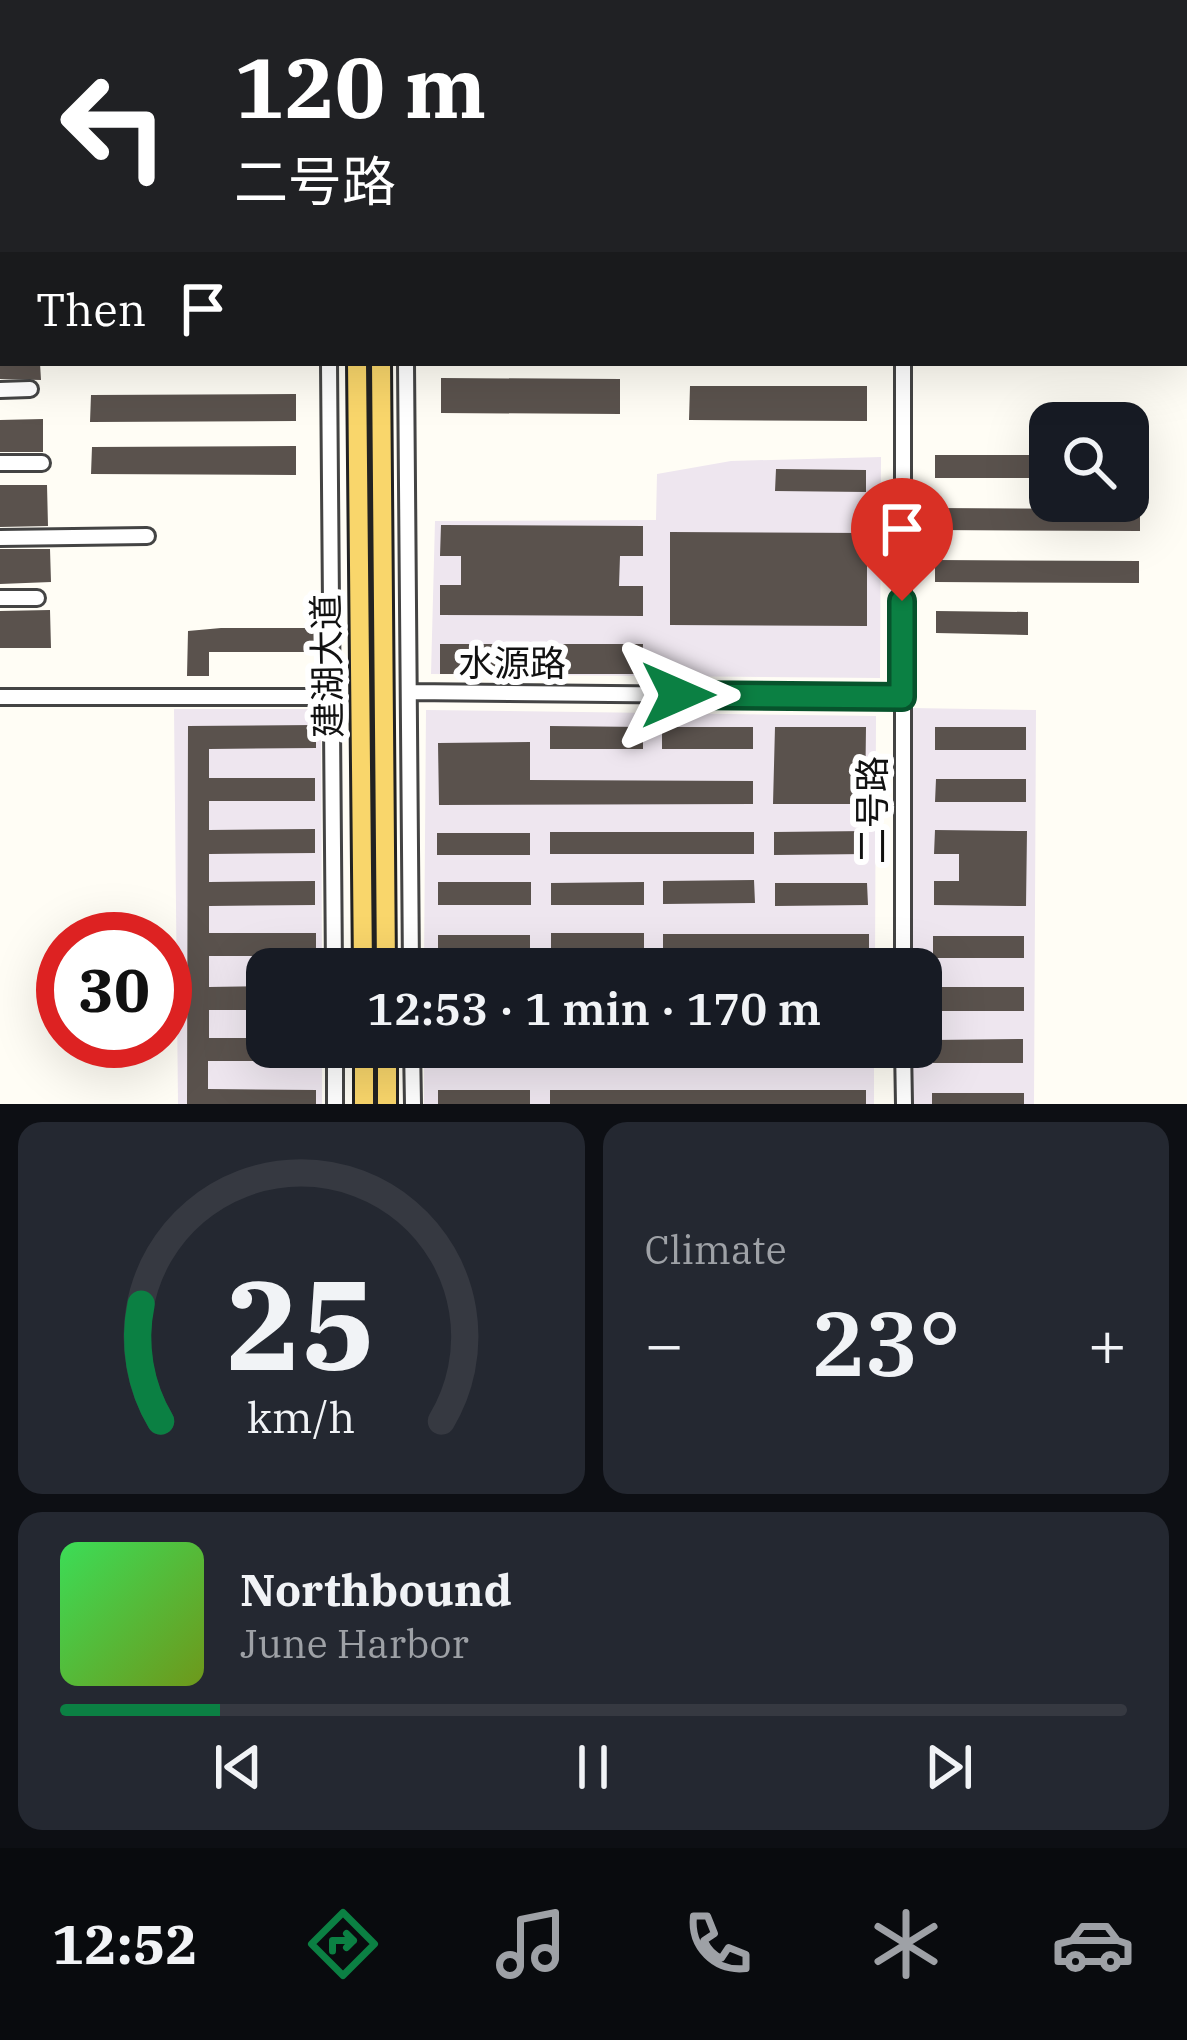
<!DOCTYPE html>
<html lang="en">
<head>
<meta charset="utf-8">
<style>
	:root { --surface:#171b24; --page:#242831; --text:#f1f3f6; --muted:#9ea1a6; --line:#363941; --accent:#0b8043 }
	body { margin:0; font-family:"IBM Plex Serif","Noto Sans SC",serif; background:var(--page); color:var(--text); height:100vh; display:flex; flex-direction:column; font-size:45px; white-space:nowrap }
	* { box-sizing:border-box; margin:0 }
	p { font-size:39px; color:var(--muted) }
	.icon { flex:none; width:66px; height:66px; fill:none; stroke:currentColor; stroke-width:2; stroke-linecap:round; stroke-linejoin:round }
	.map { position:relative; height:1104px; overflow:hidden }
	.sheet { display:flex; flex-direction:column; gap:18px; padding:18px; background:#0d0f14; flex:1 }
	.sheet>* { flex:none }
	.top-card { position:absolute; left:0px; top:0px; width:1188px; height:366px; box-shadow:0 12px 48px #0002; background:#202124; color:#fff; overflow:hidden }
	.buttons { position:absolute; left:1029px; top:402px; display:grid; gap:24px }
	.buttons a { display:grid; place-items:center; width:120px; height:120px; border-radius:24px; background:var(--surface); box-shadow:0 12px 48px #0002; font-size:60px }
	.speed { position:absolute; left:36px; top:912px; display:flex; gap:24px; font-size:60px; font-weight:700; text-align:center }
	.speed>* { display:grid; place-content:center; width:156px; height:156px; border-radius:50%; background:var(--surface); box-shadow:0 12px 48px #0002; line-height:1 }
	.speed .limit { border:18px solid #d22; background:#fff; color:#111 }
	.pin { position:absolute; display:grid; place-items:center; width:102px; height:102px; color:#fff; margin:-123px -51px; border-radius:50% 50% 50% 0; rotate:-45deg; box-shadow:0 0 12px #0007 }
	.pin .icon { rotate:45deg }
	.me { position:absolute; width:132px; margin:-66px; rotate:90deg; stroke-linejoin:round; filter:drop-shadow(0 0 9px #0008) }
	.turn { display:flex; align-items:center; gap:42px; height:252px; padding:0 36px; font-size:54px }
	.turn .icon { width:156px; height:156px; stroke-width:2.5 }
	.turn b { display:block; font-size:84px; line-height:102px }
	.then { display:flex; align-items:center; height:114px; padding:0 36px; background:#0003; gap:24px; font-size:45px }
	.big { font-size:90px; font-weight:600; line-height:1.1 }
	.sheet .tile { flex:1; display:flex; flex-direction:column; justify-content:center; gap:18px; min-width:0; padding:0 42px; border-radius:24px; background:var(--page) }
	.sheet .dial { align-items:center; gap:0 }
	.dial svg { height:312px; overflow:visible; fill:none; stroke:var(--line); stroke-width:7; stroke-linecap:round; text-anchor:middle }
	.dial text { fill:var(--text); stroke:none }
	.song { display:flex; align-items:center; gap:36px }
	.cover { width:144px; height:144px; border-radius:18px; background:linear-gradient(135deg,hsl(130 70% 55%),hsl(80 70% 35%)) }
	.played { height:12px; border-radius:6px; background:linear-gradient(90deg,var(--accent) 15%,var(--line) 15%) }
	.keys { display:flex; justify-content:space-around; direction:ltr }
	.heat { display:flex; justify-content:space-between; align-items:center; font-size:66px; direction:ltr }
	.sheet .tiles { flex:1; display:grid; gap:18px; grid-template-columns:1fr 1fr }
	.tile:last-child { grid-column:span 2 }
	.trip { position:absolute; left:246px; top:948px; width:696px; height:120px; border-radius:24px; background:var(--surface); box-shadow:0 12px 48px #0002; font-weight:600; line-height:120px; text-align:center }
	.tabs { display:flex; height:192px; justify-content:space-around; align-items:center; background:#090b0e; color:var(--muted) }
	.tabs .icon { width:84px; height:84px }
	.tabs .active { color:var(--accent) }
	.tabs b { font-size:54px; color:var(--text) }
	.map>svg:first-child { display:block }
	.industrial { fill:#eee6ef }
	.building { fill:#5a524d }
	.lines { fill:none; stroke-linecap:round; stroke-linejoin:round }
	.minor-casing { stroke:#444; stroke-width:20 }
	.major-casing { stroke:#222; stroke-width:24 }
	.minor { stroke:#fff; stroke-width:14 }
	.major { stroke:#f9d66b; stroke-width:18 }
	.route-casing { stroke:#07532c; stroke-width:30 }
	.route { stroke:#0b8043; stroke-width:21 }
	.labels { text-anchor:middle; stroke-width:12; stroke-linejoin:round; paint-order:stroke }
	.street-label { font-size:36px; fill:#111; stroke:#fff }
</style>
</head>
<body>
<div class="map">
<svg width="1187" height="1104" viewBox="0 0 1187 1104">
	<rect width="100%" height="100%" fill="#fffdf5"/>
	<path class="industrial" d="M881,457L880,678L431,674L435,521L656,520L657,474L731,461Z
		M912,708L1036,710L1034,1104H913V1047H921V969H912Z
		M174,709H321L322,969H267V1047H322V1104H178Z
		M426,710L876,716L875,969H424Z
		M424,1047H874V1104H424Z"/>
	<path class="building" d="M0,363H40L41,380L0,379Z
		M441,378L620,379V414L441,413Z
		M690,386H867V421L689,420Z
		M296,394V421L90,422L91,395Z
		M43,419V452H0V420Z
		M296,446V475L91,474L92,447Z
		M935,455H1050V478H935Z
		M776,469L866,470V492L775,491Z
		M0,485H47L48,526L0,527Z
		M934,508L1140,509V531L934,530Z
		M441,525L643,526V556H620L619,586H643V616L440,615V585H461V556H440Z
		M670,532L867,533V626L670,625Z
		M0,549H50L51,582L0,584Z
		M935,560L1139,561V583L935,582Z
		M50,610L51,648H0V611Z
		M936,611L1028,612V635L936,633Z
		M221,628H315V652H209V676H187L188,631Z
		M440,644H643L642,674H440Z
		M316,725V748L209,749V778H315V801H209V830L315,829V853L209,854V882L315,881V905L209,906V933H316V956H209V987L267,986V1010H209V1038H267V1047H315V1061H208V1089L316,1090V1104H187L188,726Z
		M550,726L643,727V749H550Z
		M662,727H753V749H662Z
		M775,727H866L865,804H773Z
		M935,727H1026V750H935Z
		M530,742V780L753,781V804L439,805L438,743Z
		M936,779H1026V802H935Z
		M935,830L1027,831L1026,906L934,905V881H959V854H934Z
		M867,831V854L774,855V832Z
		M550,832H754V854H550Z
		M437,833H530V855H437Z
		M754,880L755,903L663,904V881Z
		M438,882H531V905H438Z
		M644,882V905H551V883Z
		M775,883H867L868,905L775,906Z
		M551,933H644V957L551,958Z
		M663,934H869V958L663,957Z
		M438,935H530V957H438Z
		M933,936H1024V958H933Z
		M933,987H1024V1011H933Z
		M1023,1039V1063H933V1040Z
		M438,1047H642V1061H438Z
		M663,1047H866V1061H663Z
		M438,1090H530V1104H438Z
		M550,1090H866V1104H550Z
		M932,1093H1024V1104H932Z"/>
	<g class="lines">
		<g class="minor-casing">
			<path id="minor" d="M327,0V3
				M403,0V3
				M903,0V3
				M0,127H3
				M1185,128H1187
				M0,191H3
				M0,320H3
				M329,363L334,969
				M406,363L411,969
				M903,363V969
				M0,390L30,389
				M0,463H42
				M0,538L147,536
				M0,598H37
				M409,692L902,697
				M0,697H331
				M335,1047V1104
				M412,1047L413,1104
				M903,1047L904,1104"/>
		</g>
		<g class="major-casing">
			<path id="major" d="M353,0V3
				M377,0V3
				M357,363L363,969
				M381,363L386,969
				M364,1047V1104
				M387,1047V1104"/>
		</g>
		<use href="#minor" class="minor"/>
		<use href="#major" class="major"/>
	</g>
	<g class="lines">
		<g class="route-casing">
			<path id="route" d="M678,695L902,697V601"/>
		</g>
		<use href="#route" class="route"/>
	</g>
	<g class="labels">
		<g class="street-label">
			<text x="512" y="676">水源路</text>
			<text transform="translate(327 666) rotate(-91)" y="13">建湖大道</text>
			<text transform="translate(872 810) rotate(-90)" y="13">二号路</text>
		</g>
	</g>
</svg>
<div class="buttons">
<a><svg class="icon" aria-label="search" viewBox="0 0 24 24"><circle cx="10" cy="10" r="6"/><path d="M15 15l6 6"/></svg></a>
</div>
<div class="speed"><div class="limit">30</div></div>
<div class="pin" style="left:902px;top:601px;background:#d93025"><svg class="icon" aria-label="arrive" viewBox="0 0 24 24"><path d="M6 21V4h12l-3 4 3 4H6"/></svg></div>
<svg class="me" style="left:678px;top:695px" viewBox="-20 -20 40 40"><path d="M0-17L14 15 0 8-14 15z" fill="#0b8043" stroke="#fff" stroke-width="4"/></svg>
<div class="trip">12:53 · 1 min · 170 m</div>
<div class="top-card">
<div class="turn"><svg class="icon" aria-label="left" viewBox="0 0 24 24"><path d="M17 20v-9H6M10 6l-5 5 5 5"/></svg><div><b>120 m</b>二号路</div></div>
<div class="then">Then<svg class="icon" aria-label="arrive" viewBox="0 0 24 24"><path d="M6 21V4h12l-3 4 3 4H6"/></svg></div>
</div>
</div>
<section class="sheet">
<div class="tiles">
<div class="tile dial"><svg viewBox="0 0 100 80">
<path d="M14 69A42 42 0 1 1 86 69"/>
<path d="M14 69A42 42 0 0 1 9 39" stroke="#0b8043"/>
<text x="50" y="56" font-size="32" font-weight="700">25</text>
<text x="50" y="72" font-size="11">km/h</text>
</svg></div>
<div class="tile"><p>Climate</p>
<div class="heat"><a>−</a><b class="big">23°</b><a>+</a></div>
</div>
<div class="tile">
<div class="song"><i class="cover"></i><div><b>Northbound</b><p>June Harbor</p></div></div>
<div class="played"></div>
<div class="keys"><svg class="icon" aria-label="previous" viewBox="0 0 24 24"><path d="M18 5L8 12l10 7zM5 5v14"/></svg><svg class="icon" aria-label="pause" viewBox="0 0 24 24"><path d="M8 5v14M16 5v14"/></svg><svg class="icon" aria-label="next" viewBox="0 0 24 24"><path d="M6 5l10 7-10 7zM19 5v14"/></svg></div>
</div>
</div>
</section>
<nav class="tabs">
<b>12:52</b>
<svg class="icon active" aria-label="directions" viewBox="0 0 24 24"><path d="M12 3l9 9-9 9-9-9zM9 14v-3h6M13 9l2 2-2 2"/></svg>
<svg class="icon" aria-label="music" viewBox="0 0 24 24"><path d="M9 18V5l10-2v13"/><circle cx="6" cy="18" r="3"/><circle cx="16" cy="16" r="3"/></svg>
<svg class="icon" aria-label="phone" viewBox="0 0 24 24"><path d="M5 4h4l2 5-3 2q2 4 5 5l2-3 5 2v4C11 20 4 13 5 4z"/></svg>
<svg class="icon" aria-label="climate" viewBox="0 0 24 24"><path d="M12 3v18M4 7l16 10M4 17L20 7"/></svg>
<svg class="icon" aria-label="car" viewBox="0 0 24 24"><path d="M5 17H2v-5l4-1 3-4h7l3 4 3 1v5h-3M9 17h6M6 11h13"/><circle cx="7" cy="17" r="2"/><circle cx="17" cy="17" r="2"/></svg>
</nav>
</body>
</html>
